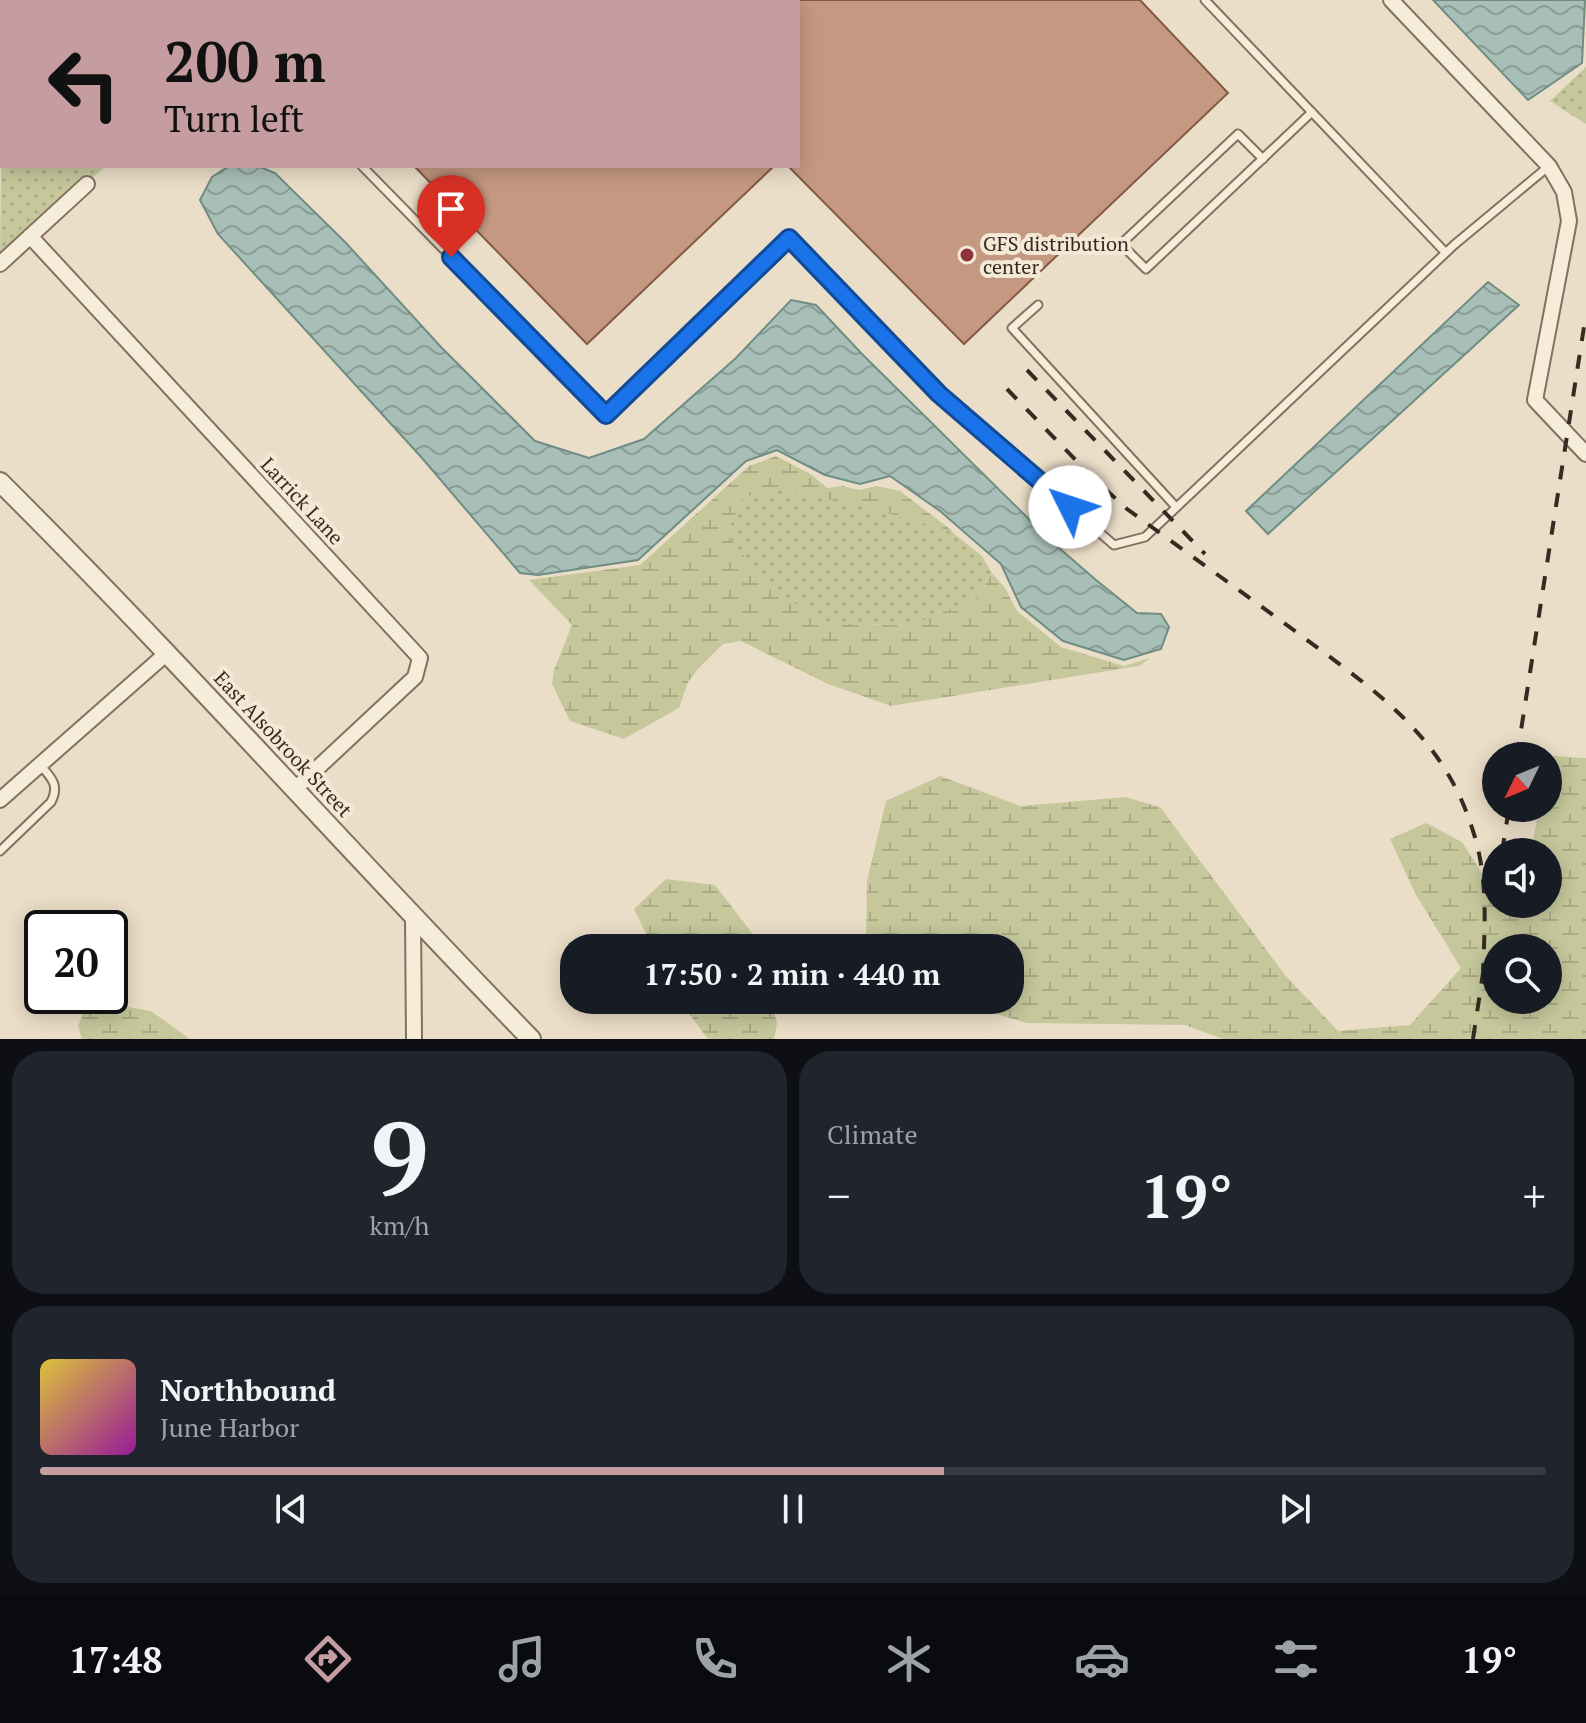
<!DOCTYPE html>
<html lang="en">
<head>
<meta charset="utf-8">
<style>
	:root { --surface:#171b24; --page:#20242c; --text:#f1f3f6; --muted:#9ea1a6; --line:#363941; --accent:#c59da1 }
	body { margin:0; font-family:"PT Serif",serif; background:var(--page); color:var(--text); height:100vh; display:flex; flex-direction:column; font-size:30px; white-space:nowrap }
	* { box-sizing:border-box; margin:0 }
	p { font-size:26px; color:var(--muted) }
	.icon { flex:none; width:44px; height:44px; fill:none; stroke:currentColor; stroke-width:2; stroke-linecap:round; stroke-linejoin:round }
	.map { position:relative; height:1039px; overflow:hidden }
	.side { display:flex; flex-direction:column; gap:12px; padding:12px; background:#0d0f14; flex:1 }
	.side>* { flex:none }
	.banner { position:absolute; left:0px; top:0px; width:800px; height:168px; box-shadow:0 4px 20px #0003; background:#c59da1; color:#111; overflow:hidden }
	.needle { width:52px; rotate:227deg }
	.controls { position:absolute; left:1482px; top:742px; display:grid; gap:16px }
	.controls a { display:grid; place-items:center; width:80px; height:80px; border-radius:50%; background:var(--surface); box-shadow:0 4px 20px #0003; font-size:40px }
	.speed { position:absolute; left:24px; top:910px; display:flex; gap:16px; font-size:40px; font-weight:700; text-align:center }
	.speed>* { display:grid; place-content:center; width:104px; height:104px; border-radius:50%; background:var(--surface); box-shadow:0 4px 20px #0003; line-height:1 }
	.speed .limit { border:4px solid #111; border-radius:12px; background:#fff; color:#111 }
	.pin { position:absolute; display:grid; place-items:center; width:68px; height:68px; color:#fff; margin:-82px -34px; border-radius:50% 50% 50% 0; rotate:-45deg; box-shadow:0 0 8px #0007 }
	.pin .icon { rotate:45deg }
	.me { position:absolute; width:88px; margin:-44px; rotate:311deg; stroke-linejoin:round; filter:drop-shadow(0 0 6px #0008) }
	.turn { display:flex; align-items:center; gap:28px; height:168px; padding:0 32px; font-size:36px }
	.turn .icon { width:104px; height:104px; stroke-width:2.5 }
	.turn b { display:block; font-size:56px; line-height:68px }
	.big { font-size:60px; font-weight:800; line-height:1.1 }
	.side .card { flex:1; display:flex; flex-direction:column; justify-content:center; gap:12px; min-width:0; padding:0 28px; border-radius:32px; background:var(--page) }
	.side .dial { align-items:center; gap:0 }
	.dial b { font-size:104px; line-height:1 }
	.song { display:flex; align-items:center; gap:24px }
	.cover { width:96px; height:96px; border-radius:12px; background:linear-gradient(135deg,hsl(50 70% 55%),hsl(300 70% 35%)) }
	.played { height:8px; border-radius:4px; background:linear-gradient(90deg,var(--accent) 60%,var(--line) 60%) }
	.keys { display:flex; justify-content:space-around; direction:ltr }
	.heat { display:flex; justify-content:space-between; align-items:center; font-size:44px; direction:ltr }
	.side .tiles { flex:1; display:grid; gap:12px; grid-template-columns:1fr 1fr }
	.card:last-child { grid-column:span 2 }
	.trip { position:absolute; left:560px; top:934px; width:464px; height:80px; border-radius:32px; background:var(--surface); box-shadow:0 4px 20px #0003; font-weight:800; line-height:80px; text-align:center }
	.tabs { display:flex; height:128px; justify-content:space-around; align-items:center; background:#090b0e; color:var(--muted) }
	.tabs .icon { width:56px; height:56px }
	.tabs .active { color:var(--accent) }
	.tabs b { font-size:36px; color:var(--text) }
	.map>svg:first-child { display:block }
	.grass { fill:url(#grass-dots) }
	.wetland { fill:url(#wetland-marsh); fill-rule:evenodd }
	.water { fill:url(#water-waves); stroke:#6f8d83; stroke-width:2 }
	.building { fill:#c59981; stroke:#825a46; stroke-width:2 }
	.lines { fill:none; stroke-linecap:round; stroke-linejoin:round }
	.service-casing { stroke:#85705e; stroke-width:11 }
	.minor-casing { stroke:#85705e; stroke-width:18 }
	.tertiary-casing { stroke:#85705e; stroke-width:22 }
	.service { stroke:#f6ecda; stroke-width:7 }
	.minor { stroke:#f6ecda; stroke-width:14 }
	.tertiary { stroke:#f6ecda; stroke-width:18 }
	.rail { stroke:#372a21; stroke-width:4; stroke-dasharray:14 14; stroke-linecap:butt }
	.route-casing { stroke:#114b97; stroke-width:20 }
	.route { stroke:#1a73e8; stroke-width:14 }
	.poi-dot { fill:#8f333a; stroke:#f3e9d6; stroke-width:3 }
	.labels { text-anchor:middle; stroke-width:8; stroke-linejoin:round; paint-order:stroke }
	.poi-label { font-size:20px; fill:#372a21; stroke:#f3e9d6; text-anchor:start }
	.street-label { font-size:20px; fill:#372a21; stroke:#f3e9d6 }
</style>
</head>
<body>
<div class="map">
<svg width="1586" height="1039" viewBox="0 0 1586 1039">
	<defs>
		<pattern id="grass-dots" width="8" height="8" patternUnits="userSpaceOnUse" patternTransform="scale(2)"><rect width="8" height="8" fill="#c6c89c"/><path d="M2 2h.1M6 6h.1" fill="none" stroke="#abac86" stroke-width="1.8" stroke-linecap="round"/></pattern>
		<pattern id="wetland-marsh" width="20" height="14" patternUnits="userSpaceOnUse" patternTransform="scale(2)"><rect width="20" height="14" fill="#c6c89c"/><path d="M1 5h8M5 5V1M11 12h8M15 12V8" fill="none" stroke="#abac86"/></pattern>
		<pattern id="water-waves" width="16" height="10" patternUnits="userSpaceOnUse" patternTransform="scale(2)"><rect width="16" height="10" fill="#a8bfb7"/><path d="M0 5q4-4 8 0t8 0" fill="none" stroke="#8a9b94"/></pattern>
	</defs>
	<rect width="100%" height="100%" fill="#ebdec8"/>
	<path class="grass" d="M1586,67V124L1550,101Z
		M2,93V166H106L92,178L88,174L0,254Z
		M781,490L866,507L947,528L982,556L992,573L978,597L910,626L820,622L762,579L726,533L745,497Z"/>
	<path class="wetland" d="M776,456L812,475L827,488L842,486L859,490L876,486L900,491L954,532L866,507L781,490L745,497L726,533L762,579L820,622L910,626L978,597L992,573L1005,588L1017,611L1061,647L1124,666L1150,658L1139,666L891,706L828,684L741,641L723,644L697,670L688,682L679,708L624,739L570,721L552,684L554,670L572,625L529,580L640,565L749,466Z
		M1553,756L1586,758V1039H1223L1185,1025L1027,1023L949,1000H1010V948H871L866,944L867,881L886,801L940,776L1021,806L1125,797L1160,807L1285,975L1338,1031L1410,1025L1461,968L1416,895L1390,839L1426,823L1462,842L1496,895V904H1548V852H1530L1540,808H1548V776ZM1548,948V1000H1496V948Z
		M666,879L715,885L755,937L758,948H653L634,909Z
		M88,1000L151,1011L190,1039H82L78,1026Z
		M679,1000H771L777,1023L774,1039H708Z"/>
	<path class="water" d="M1433,0H1585L1582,63L1528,100Z
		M229,166H258L275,173L346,243L440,346L535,441L589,458L644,439L736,358L791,300L816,305L861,353L1051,541L1096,580L1137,613L1161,614L1169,627L1161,649L1124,660L1063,641L1021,607L1001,564L940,511L890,476L860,484L825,475L777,450L746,461L638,560L538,575L520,573L422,458L218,234L200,200L212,177Z
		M1488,282L1519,305L1268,534L1246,511Z"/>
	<path class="building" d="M798,0H1140L1228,93L964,344L788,166H798Z
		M414,166H774L587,344Z"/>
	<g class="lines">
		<g class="service-casing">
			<path id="service" d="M158,0L160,2
				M1205,0L1445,252
				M218,2L220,0
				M384,2L386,0
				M1263,159L1238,134L1121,244L1146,269L1312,112
				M362,166L606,415L789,238L939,394L1114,545L1145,537L1454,245L1549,166
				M1038,305L1012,328L1176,507
				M0,851L51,802C60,785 51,777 40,765"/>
		</g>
		<g class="minor-casing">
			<path id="minor" d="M1391,0L1549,166L1564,192L1569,221L1535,400L1586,454
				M30,236L420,658L415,677L295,789
				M0,264L87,184
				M0,800L167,653
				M413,917L414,1039"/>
		</g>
		<g class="tertiary-casing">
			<path id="tertiary" d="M0,482C182,663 352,855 531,1039"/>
		</g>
		<use href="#service" class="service"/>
		<use href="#minor" class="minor"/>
		<use href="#tertiary" class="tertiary"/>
		<path class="rail" d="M1027,370L1205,554
			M1007,389L1093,478L1127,509C1183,550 1239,590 1295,631C1372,689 1443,733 1473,831C1488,876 1485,924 1483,970
			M1517,756L1586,314
			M1502,852L1509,808
			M1473,1039L1485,960"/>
	</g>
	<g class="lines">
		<g class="route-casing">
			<path id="route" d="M451,257L606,415L789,238L939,394L1070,507"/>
		</g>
		<use href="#route" class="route"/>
	</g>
	<circle class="poi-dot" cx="967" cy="255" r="8"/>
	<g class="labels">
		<g class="poi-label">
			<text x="983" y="251">GFS distribution<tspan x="983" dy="23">center</tspan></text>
		</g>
		<g class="street-label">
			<text transform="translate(302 501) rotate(47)" y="7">Larrick Lane</text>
			<text transform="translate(283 744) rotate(47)" y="7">East Alsobrook Street</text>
		</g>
	</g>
</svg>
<div class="controls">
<a><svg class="needle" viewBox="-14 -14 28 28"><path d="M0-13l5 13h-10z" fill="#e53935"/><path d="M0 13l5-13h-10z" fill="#9ea1a6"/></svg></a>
<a><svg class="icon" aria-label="sound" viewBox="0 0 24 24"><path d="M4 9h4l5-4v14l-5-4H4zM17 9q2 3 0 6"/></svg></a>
<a><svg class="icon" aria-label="search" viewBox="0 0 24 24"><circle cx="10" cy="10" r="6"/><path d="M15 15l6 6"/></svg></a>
</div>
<div class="speed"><div class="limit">20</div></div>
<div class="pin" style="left:451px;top:257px;background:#d93025"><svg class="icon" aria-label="arrive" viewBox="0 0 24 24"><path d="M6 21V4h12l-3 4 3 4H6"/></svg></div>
<svg class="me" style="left:1070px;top:507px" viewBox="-20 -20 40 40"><circle r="19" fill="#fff"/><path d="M0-13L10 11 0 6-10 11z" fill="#1a73e8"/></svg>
<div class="trip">17:50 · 2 min · 440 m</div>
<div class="banner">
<div class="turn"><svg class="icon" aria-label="left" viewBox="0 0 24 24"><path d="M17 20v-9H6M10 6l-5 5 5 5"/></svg><div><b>200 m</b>Turn left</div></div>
</div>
</div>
<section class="side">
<div class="tiles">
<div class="card dial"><b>9</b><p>km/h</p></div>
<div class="card"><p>Climate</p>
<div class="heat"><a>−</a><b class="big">19°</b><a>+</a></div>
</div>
<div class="card">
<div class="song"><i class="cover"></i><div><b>Northbound</b><p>June Harbor</p></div></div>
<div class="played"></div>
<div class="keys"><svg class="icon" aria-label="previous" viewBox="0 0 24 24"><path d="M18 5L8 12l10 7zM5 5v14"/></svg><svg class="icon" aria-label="pause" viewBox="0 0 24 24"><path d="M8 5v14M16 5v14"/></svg><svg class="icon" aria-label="next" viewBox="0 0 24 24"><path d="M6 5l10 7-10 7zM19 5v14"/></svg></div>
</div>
</div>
</section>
<nav class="tabs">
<b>17:48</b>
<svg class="icon active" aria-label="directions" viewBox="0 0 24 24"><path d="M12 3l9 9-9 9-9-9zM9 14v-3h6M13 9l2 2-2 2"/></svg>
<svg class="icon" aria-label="music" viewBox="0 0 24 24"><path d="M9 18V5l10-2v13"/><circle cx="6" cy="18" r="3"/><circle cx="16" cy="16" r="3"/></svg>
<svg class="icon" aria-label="phone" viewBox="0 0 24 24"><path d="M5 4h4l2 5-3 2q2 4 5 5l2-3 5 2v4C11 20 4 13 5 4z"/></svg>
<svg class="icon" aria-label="climate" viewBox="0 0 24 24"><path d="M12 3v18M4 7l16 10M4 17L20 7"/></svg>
<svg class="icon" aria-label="car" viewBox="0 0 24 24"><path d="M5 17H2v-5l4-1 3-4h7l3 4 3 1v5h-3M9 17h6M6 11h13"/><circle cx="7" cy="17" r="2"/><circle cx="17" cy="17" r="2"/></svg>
<svg class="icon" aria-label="filters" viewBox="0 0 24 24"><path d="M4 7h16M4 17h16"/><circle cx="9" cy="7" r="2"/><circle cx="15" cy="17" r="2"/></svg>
<b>19°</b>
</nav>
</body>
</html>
